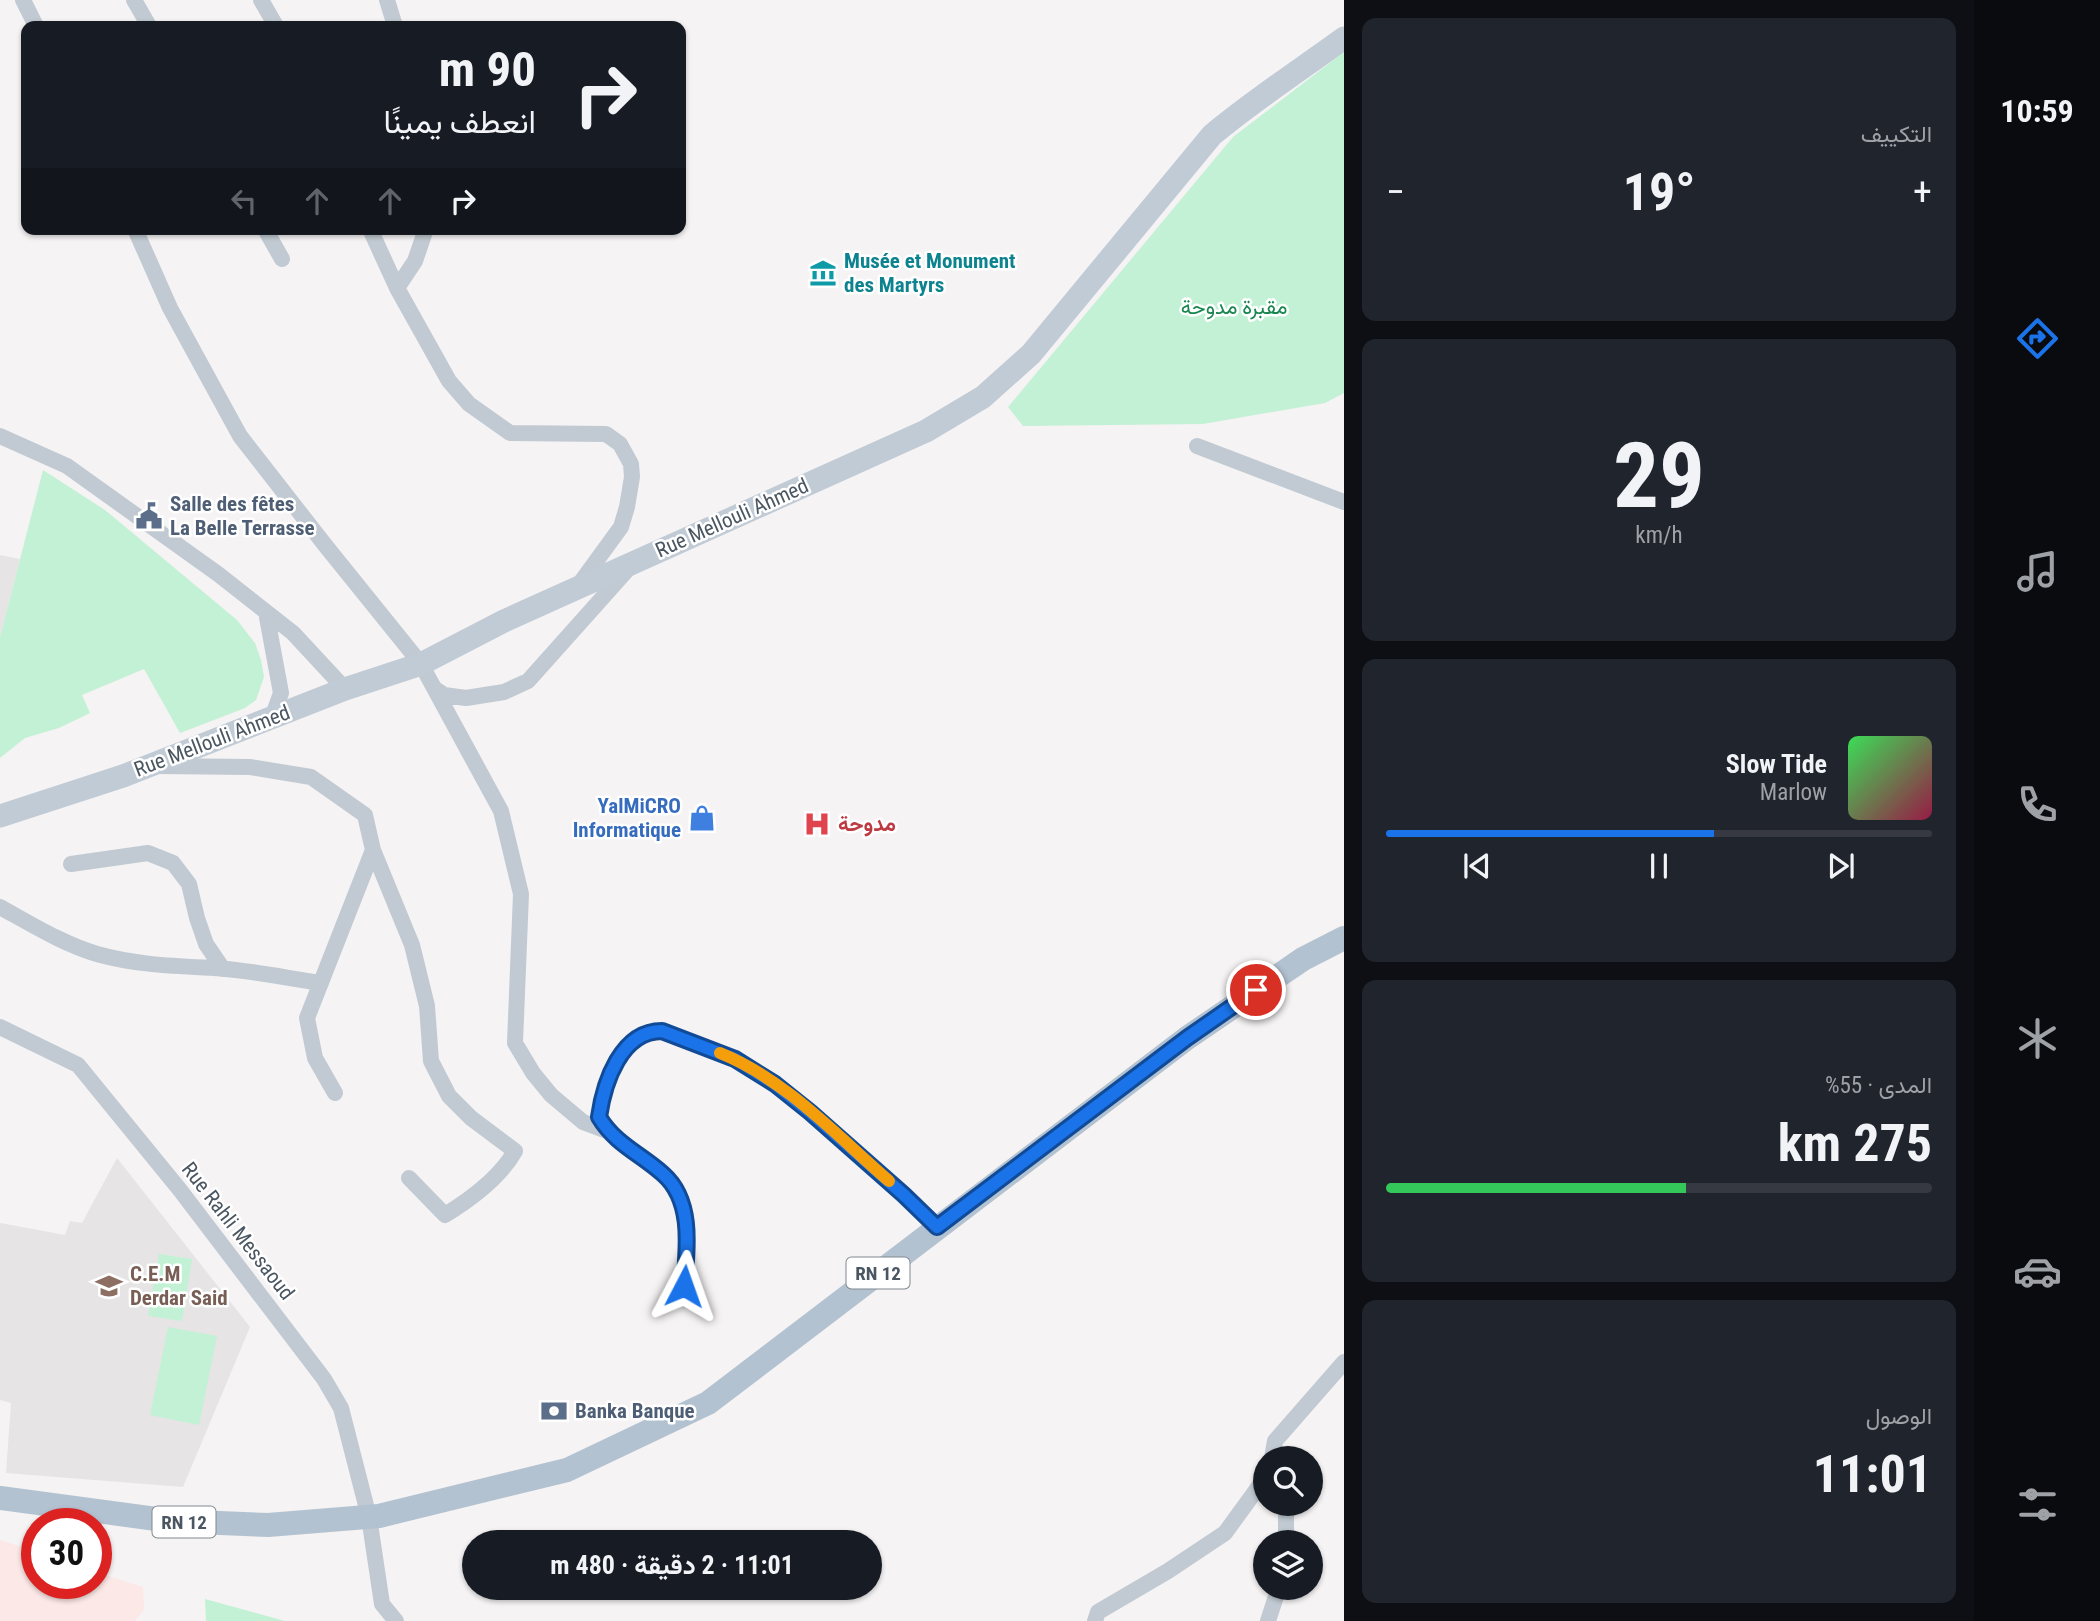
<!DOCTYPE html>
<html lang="ar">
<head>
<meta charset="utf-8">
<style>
	:root { --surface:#171b24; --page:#20242c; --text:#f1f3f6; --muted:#9ea1a6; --line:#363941; --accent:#1a73e8 }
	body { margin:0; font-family:"Roboto Condensed",Vazirmatn,sans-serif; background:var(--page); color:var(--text); direction:rtl; height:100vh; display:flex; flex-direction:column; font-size:26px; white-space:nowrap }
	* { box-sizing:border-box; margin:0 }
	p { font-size:23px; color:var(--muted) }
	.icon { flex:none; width:38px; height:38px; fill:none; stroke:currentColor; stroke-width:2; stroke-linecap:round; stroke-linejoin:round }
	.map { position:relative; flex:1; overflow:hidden; direction:ltr }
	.sheet { display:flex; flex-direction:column; gap:18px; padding:18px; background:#0d0f14; width:630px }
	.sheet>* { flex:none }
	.guide { position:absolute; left:21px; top:21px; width:665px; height:214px; border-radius:14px; box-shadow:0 2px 5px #0004; direction:rtl; background:#171b24; color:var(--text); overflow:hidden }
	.buttons { position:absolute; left:1253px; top:1446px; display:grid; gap:14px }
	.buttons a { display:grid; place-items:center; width:70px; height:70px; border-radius:50%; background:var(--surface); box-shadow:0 2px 5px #0004; font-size:35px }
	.speed { position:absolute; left:21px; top:1508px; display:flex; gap:14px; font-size:35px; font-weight:700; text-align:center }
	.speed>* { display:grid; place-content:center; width:91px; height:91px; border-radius:50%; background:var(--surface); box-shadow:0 2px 5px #0004; line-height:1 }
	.speed .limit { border:10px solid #d22; background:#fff; color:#111 }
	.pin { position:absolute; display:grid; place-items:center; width:60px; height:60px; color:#fff; margin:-30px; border:4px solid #fff; border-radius:50%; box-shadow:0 2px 7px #0007 }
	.me { position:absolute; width:77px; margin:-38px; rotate:4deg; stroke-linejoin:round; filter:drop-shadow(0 0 5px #0008) }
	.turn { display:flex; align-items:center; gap:24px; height:147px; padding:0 35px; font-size:32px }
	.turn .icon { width:91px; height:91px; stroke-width:2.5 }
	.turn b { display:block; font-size:49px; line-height:60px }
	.lanes { display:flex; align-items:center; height:66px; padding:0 35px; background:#0003; justify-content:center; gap:35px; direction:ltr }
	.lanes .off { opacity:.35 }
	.big { font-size:52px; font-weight:700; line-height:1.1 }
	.sheet .tile { flex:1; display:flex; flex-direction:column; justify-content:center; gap:10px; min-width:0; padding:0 24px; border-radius:14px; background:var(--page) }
	.sheet .dial { align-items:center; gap:0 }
	.dial b { font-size:91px; line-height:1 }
	.song { display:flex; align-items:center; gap:21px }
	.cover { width:84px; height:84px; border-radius:10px; background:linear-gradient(135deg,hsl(130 70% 55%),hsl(340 70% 35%)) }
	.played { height:7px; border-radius:4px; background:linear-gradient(90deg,var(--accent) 60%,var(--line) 60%) }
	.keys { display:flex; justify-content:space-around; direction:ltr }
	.heat { display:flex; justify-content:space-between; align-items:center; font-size:38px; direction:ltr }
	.charge { height:10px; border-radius:5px; background:linear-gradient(90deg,#34c759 55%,var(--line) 0) }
	.trip { position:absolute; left:462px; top:1530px; width:420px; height:70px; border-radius:35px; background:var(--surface); box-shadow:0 2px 5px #0004; font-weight:700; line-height:70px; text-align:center; direction:rtl }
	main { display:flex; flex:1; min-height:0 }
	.tabs { display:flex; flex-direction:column; width:126px; justify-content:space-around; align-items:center; background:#090b0e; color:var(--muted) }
	.tabs .icon { width:49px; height:49px }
	.tabs .active { color:var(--accent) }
	.tabs b { font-size:32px; color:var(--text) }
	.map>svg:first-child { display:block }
	.education { fill:#e6e4e5 }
	.medical { fill:#fce8e6 }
	.green { fill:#c3f1d5 }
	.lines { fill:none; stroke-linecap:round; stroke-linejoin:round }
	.street { stroke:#c1cad2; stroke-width:16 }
	.secondary { stroke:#c1cbd6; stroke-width:23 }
	.primary { stroke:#b3c2d1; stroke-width:24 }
	.route-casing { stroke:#114b97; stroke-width:18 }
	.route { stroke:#1a73e8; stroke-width:12 }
	.slow { stroke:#f59e0b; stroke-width:12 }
	.labels { text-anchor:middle; stroke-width:5; stroke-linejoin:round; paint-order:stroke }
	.shield { fill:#fff; stroke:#808990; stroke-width:2 }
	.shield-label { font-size:19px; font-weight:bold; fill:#4a5661 }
	.culture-label { font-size:21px; font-weight:bold; fill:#0d838f; stroke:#fff; text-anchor:start }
	.park-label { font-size:21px; fill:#17864f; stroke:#fff }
	.service-label { font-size:21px; font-weight:bold; fill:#4e5e75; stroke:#fff; text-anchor:start }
	.street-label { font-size:21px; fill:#4a5661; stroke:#fff }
	.shop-label { font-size:21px; font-weight:bold; fill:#366cbe; stroke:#fff; text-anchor:end }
	.health-label { font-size:21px; font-weight:bold; fill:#be3a42; stroke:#fff; text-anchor:start }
	.education-label { font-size:21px; font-weight:bold; fill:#785e54; stroke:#fff; text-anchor:start }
</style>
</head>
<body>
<main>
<nav class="tabs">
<b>10:59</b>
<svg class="icon active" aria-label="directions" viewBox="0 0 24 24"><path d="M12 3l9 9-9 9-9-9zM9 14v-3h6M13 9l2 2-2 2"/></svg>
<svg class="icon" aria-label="music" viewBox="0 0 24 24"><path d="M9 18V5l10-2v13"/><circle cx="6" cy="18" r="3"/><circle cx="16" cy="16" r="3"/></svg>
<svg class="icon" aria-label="phone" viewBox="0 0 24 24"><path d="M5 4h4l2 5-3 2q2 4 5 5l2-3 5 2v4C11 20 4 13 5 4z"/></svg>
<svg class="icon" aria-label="climate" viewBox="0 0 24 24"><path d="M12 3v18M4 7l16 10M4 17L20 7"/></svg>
<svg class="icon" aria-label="car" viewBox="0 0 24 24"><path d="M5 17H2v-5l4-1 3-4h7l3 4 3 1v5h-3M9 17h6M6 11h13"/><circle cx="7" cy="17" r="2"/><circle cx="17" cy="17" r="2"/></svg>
<svg class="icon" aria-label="filters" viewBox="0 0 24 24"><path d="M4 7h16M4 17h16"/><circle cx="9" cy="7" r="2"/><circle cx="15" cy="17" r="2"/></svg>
</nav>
<section class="sheet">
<div class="tile"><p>التكييف</p>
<div class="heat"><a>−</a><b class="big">19°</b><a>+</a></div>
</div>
<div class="tile dial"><b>29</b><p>km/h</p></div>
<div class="tile">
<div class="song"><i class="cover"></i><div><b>Slow Tide</b><p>Marlow</p></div></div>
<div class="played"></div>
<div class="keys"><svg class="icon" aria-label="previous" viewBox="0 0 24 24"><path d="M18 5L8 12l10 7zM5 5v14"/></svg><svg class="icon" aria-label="pause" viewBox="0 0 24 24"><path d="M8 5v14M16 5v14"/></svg><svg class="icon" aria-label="next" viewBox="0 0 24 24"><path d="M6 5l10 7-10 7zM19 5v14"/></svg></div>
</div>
<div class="tile"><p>المدى · 55%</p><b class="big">275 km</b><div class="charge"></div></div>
<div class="tile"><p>الوصول</p><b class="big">11:01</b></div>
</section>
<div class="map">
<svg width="1344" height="1621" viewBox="0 0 1344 1621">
	<rect width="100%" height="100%" fill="#f5f3f3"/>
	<path class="education" d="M0,555L20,559L0,637Z
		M117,1158L250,1327L183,1487L6,1473L11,1403L0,1400V1223L65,1235L70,1221L82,1223Z"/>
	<path class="medical" d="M0,1540L37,1552V1584H96V1572L143,1587L144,1609L135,1621H0Z"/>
	<path class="green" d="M1344,52V393L1325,403L1203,424L1023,426L1008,407L1233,137Z
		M43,470L105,510L237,620L255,643L261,660L264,677L256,700L245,708L180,733L144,669L82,695L90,713L59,728L25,738L0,758V637Z
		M159,1254L192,1259L182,1321L148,1316Z
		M168,1327L217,1336L199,1425L150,1415Z
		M205,1599L285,1621H206Z"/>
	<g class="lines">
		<path class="street" d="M23,0L36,26
			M134,0L149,26
			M261,0L276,26
			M387,0L395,26
			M135,229L170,308L240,436L325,545L421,664L501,811L521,894L515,1043L533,1073L551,1095L583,1122L607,1131
			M265,229L282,259
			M370,229L397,288L449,381L469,404L510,433L606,434L620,444L631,464L632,477L627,507L621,527L578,586
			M397,288L415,261L426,229
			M0,436L67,466L218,574L293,633L345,689
			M1197,446L1344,502
			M266,612L281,693L272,718
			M435,689L444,695L466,698L504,692L528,681L629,568
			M157,766L250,767L311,777L365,815L373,850L307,1018L315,1058L335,1093
			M373,850L412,945L427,1006L431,1061L449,1096L471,1118L515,1151C500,1178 471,1199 445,1215L409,1178
			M71,864L148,853L173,863L189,884L197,918L206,944L223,969
			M0,907C31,924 63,944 97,954C136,965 174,966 214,968C250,970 286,978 321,983
			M0,1027L78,1065L180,1190L324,1379L341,1408L369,1517L382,1604L396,1621
			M684,1286C687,1250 694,1201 663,1174C641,1154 614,1144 599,1117C604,1082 622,1031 662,1031L735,1059L775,1084L810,1112L904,1195L937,1228
			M1272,1458L1275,1441L1344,1362
			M1286,1542V1503
			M1095,1621L1098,1612L1168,1571L1225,1533L1265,1478
			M1268,1621L1279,1587"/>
		<path class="secondary" d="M0,816L123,776L345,689L421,664L504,621L926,431L983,397L1031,354L1212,135C1254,100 1300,70 1344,38"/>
		<path class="primary" d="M0,1498L171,1521L268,1525L379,1516L567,1470L708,1403L1187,1038L1303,959L1344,938"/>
	</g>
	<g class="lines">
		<g class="route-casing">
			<path id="route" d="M684,1286C687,1250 694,1201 663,1174C641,1154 615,1144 599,1117C604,1082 621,1031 662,1031L735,1059L775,1084L810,1112L904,1195L937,1227L1187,1038L1256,990"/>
		</g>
		<use href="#route" class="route"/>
		<path class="slow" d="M720,1053C785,1079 837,1136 889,1181"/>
	</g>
	<defs>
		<g id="museum-bare" transform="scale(2.1)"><path d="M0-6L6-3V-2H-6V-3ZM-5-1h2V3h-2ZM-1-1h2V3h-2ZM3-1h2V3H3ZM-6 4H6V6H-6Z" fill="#0f9aa8" stroke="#fff" stroke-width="2.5" paint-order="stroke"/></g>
		<g id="civic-bare" transform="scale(2.1)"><path d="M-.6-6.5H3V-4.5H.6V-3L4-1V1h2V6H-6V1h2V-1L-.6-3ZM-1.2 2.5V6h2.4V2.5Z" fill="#5c6f8a" stroke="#fff" stroke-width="2.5" paint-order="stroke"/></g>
		<g id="shop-bare" transform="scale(2.1)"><path d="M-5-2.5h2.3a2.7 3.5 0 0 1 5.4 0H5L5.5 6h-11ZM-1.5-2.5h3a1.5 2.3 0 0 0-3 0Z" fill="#3f7fe0" stroke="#fff" stroke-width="2.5" paint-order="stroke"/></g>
		<g id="hospital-bare" transform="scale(2.1)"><path d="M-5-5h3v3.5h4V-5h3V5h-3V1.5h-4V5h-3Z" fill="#e0444e" stroke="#fff" stroke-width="2.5" paint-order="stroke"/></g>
		<g id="school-bare" transform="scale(2.1)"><path d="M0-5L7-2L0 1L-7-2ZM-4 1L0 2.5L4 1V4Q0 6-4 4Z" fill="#8d6e63" stroke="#fff" stroke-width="2.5" paint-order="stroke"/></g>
		<g id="bank-bare" transform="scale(2.1)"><path d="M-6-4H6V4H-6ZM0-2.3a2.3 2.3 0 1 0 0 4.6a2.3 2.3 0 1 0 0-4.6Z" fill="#5c6f8a" stroke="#fff" stroke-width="2.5" paint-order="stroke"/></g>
	</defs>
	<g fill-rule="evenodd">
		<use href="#museum-bare" x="823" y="273"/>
		<use href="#civic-bare" x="149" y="516"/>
		<use href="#shop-bare" x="702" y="818"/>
		<use href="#hospital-bare" x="817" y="824"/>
		<use href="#school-bare" x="109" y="1286"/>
		<use href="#bank-bare" x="554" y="1411"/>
	</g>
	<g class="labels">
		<g class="shield">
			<rect x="846.5" y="1257.5" width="63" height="31" rx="5"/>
			<rect x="152.5" y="1506.5" width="63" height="31" rx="5"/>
		</g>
		<g class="shield-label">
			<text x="878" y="1280">RN 12</text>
			<text x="184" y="1529">RN 12</text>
		</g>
		<g class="culture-label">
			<text x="844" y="268">Musée et Monument<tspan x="844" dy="24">des Martyrs</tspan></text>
		</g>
		<g class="park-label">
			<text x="1234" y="314">مقبرة مدوحة</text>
		</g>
		<g class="service-label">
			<text x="170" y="511">Salle des fêtes<tspan x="170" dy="24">La Belle Terrasse</tspan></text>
			<text x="575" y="1418">Banka Banque</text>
		</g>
		<g class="street-label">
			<text transform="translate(732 518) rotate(-24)" y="7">Rue Mellouli Ahmed</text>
			<text transform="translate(212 741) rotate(-21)" y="7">Rue Mellouli Ahmed</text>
			<text transform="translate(238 1231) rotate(52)" y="7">Rue Rahli Messaoud</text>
		</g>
		<g class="shop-label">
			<text x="681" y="813">YalMiCRO<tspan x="681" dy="24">Informatique</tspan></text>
		</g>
		<g class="health-label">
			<text x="838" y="831">مدوحة</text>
		</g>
		<g class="education-label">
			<text x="130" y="1281">C.E.M<tspan x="130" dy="24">Derdar Said</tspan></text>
		</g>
	</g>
</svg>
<div class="buttons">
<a><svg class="icon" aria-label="search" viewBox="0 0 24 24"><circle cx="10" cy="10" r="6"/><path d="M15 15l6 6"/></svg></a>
<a><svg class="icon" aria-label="layers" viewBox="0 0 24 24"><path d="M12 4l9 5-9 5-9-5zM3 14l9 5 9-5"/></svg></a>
</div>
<div class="speed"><div class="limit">30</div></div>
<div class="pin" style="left:1256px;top:990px;background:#d93025"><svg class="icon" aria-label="arrive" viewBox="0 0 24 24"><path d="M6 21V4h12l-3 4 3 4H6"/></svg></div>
<svg class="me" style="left:684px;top:1286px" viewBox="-20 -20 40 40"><path d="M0-17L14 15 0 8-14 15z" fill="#1a73e8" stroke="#fff" stroke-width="4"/></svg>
<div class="trip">11:01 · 2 دقيقة · 480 m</div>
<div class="guide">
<div class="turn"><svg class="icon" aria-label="right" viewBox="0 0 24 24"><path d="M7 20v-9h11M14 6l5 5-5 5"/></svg><div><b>90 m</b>انعطف يمينًا</div></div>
<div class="lanes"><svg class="icon off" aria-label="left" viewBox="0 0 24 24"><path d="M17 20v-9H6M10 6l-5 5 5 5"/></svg><svg class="icon off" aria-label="ahead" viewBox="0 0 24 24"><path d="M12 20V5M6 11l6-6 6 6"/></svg><svg class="icon off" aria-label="ahead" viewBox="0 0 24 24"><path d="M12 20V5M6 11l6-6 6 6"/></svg><svg class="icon" aria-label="right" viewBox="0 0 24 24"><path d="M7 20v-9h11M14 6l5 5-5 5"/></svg></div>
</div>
</div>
</main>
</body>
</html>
